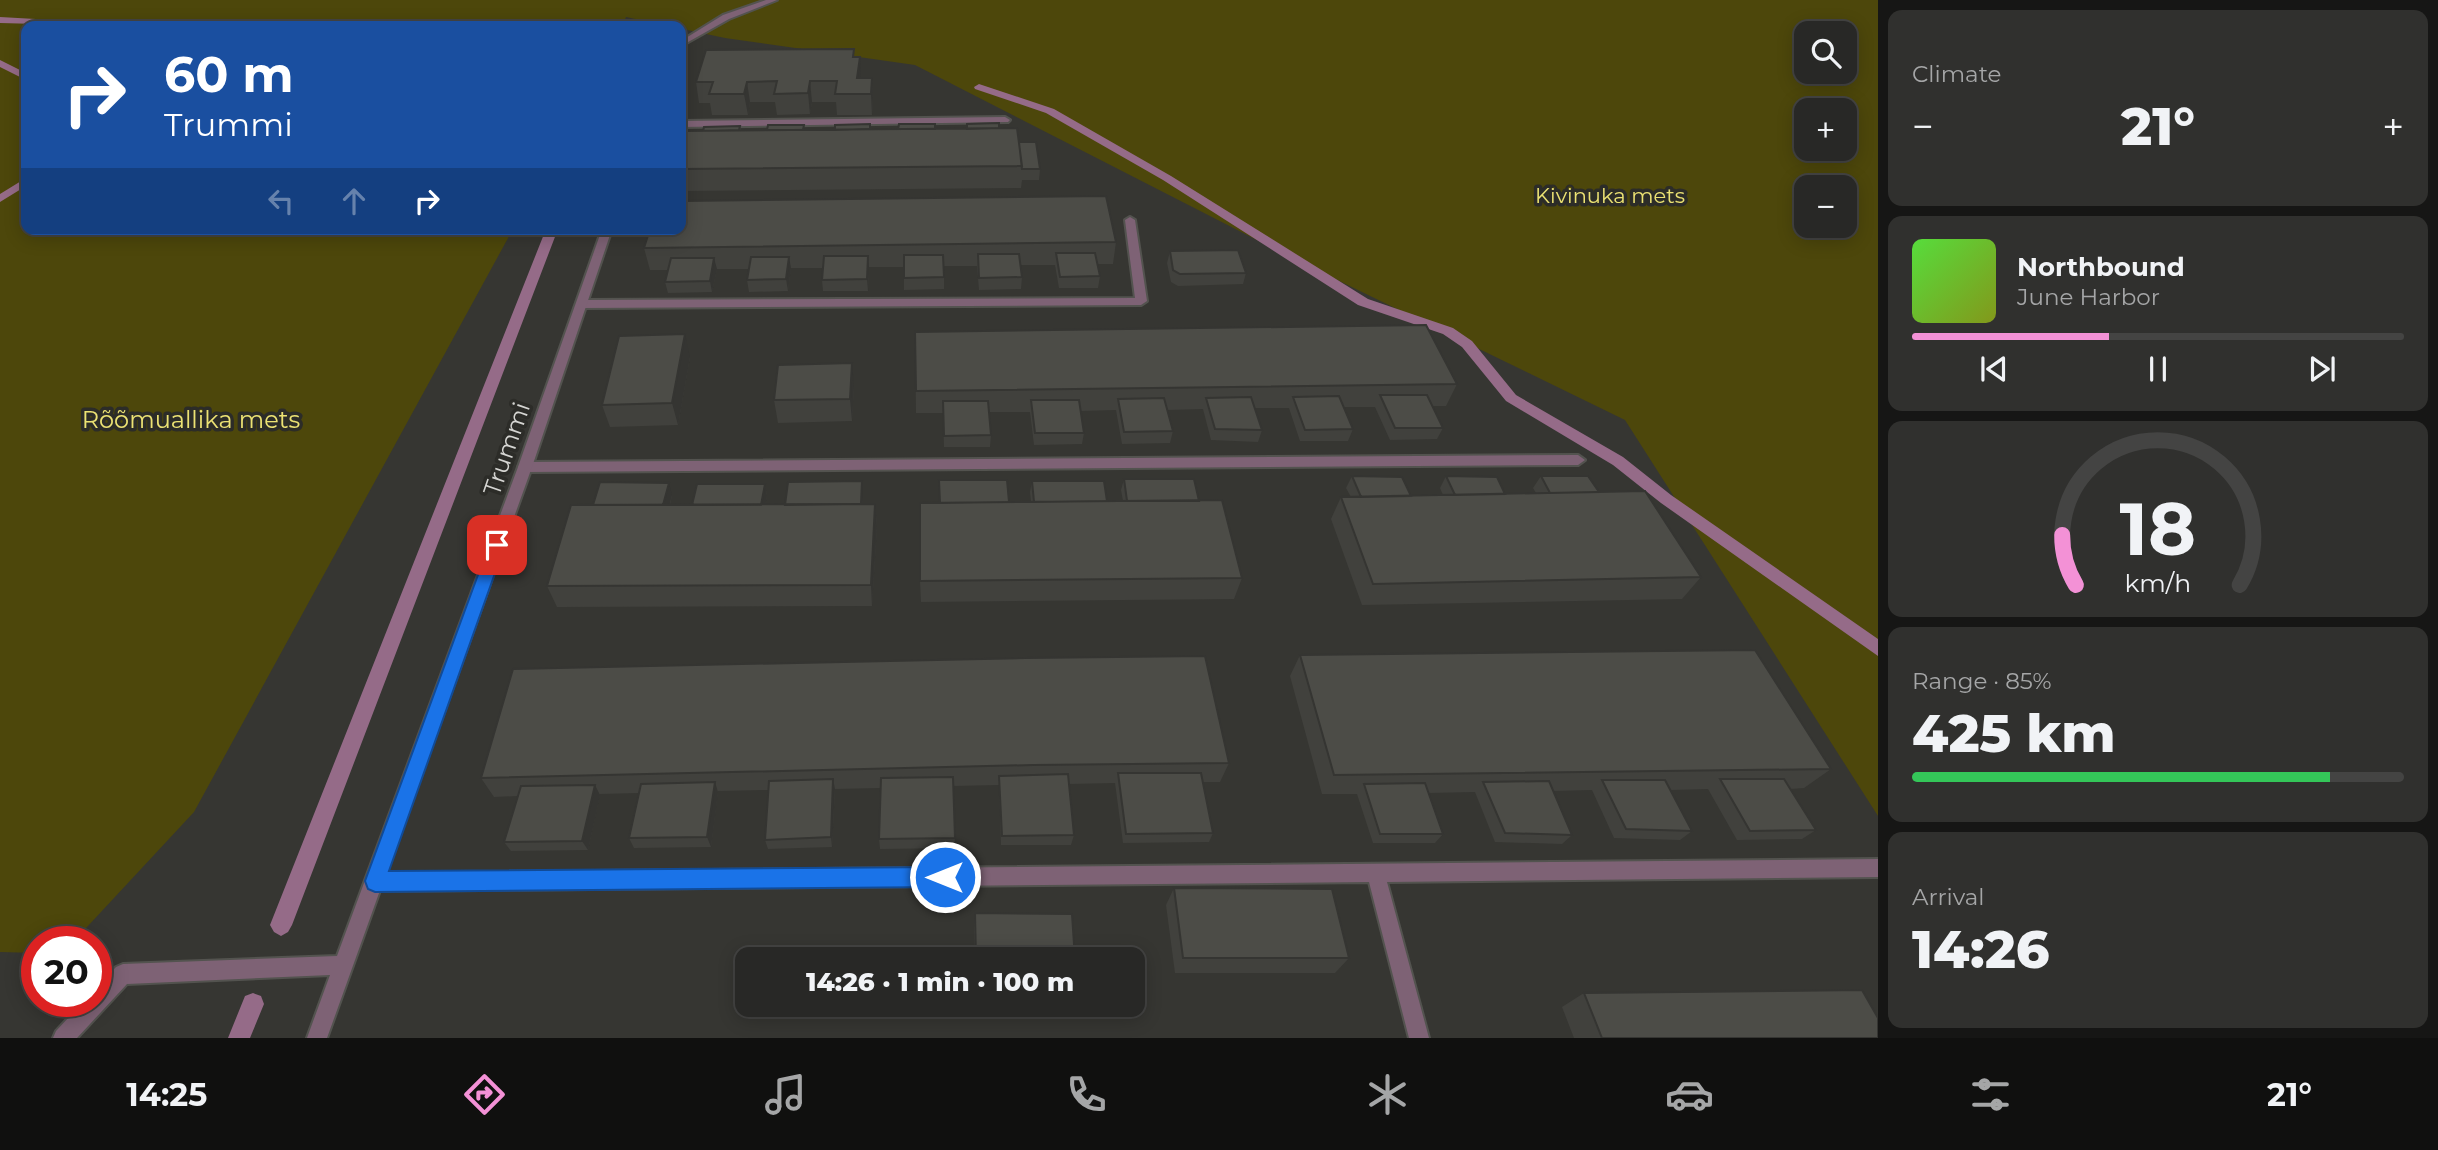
<!DOCTYPE html>
<html lang="en">
<head>
<meta charset="utf-8">
<style>
	:root { --surface:#282826; --page:#30302e; --text:#f1f3f6; --muted:#a5a6a7; --line:#444443; --accent:#f391d6 }
	body { margin:0; font-family:Montserrat,sans-serif; background:var(--page); color:var(--text); height:100vh; display:flex; flex-direction:column; font-size:26px; white-space:nowrap }
	* { box-sizing:border-box; margin:0 }
	p { font-size:23px; color:var(--muted) }
	.icon { flex:none; width:38px; height:38px; fill:none; stroke:currentColor; stroke-width:2; stroke-linecap:round; stroke-linejoin:round }
	.map { position:relative; flex:1; overflow:hidden }
	.drawer { display:flex; flex-direction:column; gap:10px; padding:10px; background:#161615; width:560px }
	.drawer>* { flex:none }
	.hud { position:absolute; left:21px; top:21px; width:665px; height:214px; border-radius:14px; box-shadow:0 4px 18px #0003,0 0 0 2px var(--line); background:#1a4fa0; color:#fff; overflow:hidden }
	.controls { position:absolute; left:1794px; top:21px; display:grid; gap:14px }
	.controls a { display:grid; place-items:center; width:63px; height:63px; border-radius:14px; background:var(--surface); box-shadow:0 4px 18px #0003,0 0 0 2px var(--line); font-size:35px }
	.speed { position:absolute; left:21px; top:926px; display:flex; gap:14px; font-size:35px; font-weight:700; text-align:center }
	.speed>* { display:grid; place-content:center; width:91px; height:91px; border-radius:50%; background:var(--surface); box-shadow:0 4px 18px #0003,0 0 0 2px var(--line); line-height:1 }
	.speed .limit { border:10px solid #d22; background:#fff; color:#111 }
	.pin { position:absolute; display:grid; place-items:center; width:60px; height:60px; color:#fff; margin:-30px; border-radius:14px; box-shadow:0 4px 10px #0006 }
	.me { position:absolute; width:77px; margin:-38px; rotate:270deg; stroke-linejoin:round; filter:drop-shadow(0 0 5px #0008) }
	.turn { display:flex; align-items:center; gap:24px; height:147px; padding:0 28px; font-size:32px }
	.turn .icon { width:91px; height:91px; stroke-width:2.5 }
	.turn b { display:block; font-size:49px; line-height:60px }
	.lanes { display:flex; align-items:center; height:66px; padding:0 28px; background:#0003; justify-content:center; gap:35px; direction:ltr }
	.lanes .off { opacity:.35 }
	.big { font-size:52px; font-weight:800; line-height:1.1 }
	.drawer .tile { flex:1; display:flex; flex-direction:column; justify-content:center; gap:10px; min-width:0; padding:0 24px; border-radius:14px; background:var(--page) }
	.drawer .dial { align-items:center; gap:0 }
	.dial svg { height:182px; overflow:visible; fill:none; stroke:var(--line); stroke-width:7; stroke-linecap:round; text-anchor:middle }
	.dial text { fill:var(--text); stroke:none }
	.song { display:flex; align-items:center; gap:21px }
	.cover { width:84px; height:84px; border-radius:10px; background:linear-gradient(135deg,hsl(110 70% 55%),hsl(70 70% 35%)) }
	.played { height:7px; border-radius:4px; background:linear-gradient(90deg,var(--accent) 40%,var(--line) 40%) }
	.keys { display:flex; justify-content:space-around; direction:ltr }
	.heat { display:flex; justify-content:space-between; align-items:center; font-size:38px; direction:ltr }
	.charge { height:10px; border-radius:5px; background:linear-gradient(90deg,#34c759 85%,var(--line) 0) }
	.trip { position:absolute; left:735px; top:947px; width:410px; height:70px; border-radius:14px; background:var(--surface); box-shadow:0 4px 18px #0003,0 0 0 2px var(--line); font-weight:800; line-height:70px; text-align:center }
	.menu { display:flex; height:112px; justify-content:space-around; align-items:center; background:#10100f; color:var(--muted) }
	.menu .icon { width:49px; height:49px }
	.menu .selected { color:var(--accent) }
	.menu b { font-size:32px; color:var(--text) }
	main { display:flex; flex:1; min-height:0 }
	.map>svg:first-child { display:block }
	.green { fill:#4d470b; fill-rule:evenodd }
	.lines { fill:none; stroke-linecap:round; stroke-linejoin:round }
	.stream { fill:#956b88; fill-rule:evenodd }
	.service-casing { stroke:#53534f; stroke-width:4 }
	.minor-casing { stroke:#53534f; stroke-width:4 }
	.service { fill:#7e6275; fill-rule:evenodd }
	.minor { fill:#7e6275; fill-rule:evenodd }
	.wall { fill:#41413d }
	.shaded-wall { fill:#353532 }
	.building { fill:#4c4c47; stroke:#353532; stroke-width:2 }
	.route { fill:#1a73e8; stroke:#114b97; stroke-width:2 }
	.labels { text-anchor:middle; stroke-width:7; stroke-linejoin:round; paint-order:stroke }
	.far-park-label { font-size:21px; fill:#ece273; stroke:#2c2c28 }
	.park-label { font-size:24px; fill:#ece273; stroke:#2c2c28 }
	.street-label { font-size:24px; fill:#d5d5d2; stroke:#2c2c28 }
</style>
</head>
<body>
<main>
<div class="map">
<svg width="1878" height="1038" viewBox="0 0 1878 1038">
	<rect width="100%" height="100%" fill="#363632"/>
	<path class="green" d="M0,0H1878V816L1625,420L1288,256L915,65L725,38L626,17L622,26H26V229H513L194,812L74,941L37,942V953L0,952ZM1806,33H1844V72H1806ZM1806,110H1844V149H1806ZM1806,187H1844V226H1806Z"/>
	<g class="lines">
		<path class="stream" d="M0,17L107,23L112,26L0,23Z
			M0,60L26,73V80L0,67Z
			M979,84L1054,109L1171,176L1368,299L1453,328L1472,341L1516,395L1623,457L1671,495L1878,639V656L1661,503L1613,465L1506,401L1462,347L1443,334L1358,305L1163,180L1046,113L975,89L974,87Z
			M26,178V186L0,202V194Z
			M546,229H558L292,925L288,932L281,936L274,932L270,925Z
			M253,993L261,996L264,1004L250,1038H228L245,996Z"/>
		<g class="service-casing">
			<path id="service" d="M1005,117L1010,120L1008,122L681,127V121Z
				M1130,217L1135,220L1147,301L1141,305L582,308L576,304L582,300L1135,298L1125,220Z
				M1578,455L1585,460L1578,465L525,472L518,467L525,462Z
				M1878,859V877L1387,882L1429,1038H1409L1369,882L375,891L369,888L366,882L369,876L375,873Z"/>
		</g>
		<g class="minor-casing">
			<path id="minor" d="M766,0H777L729,19L681,46V41L723,15Z
				M602,229H612L532,467L327,1038H307L330,975L127,984L77,1038H53L56,1031L84,1001H96V988L116,967L123,964L337,956L518,467Z"/>
		</g>
		<use href="#service" class="service"/>
		<use href="#minor" class="minor"/>
	</g>
	<path class="wall" d="M854,57L861,78H872L873,98L872,115H837L836,102H812L810,114L777,115L775,102H750L748,115H712L710,103H699L696,82Z
		M740,126L741,130L999,128L1019,142L1040,169L1039,180H1022L1021,188L681,191V131H703Z
		M1116,242L1113,264H1097L1100,276L1098,288H1059L1055,265H1020L1022,277L1021,289L979,290L977,266H944V289L904,290V267H869L868,291H823L822,280L823,268H791L788,291L749,292L747,280L749,269H717L712,292L668,293L665,282L668,270H650L644,248Z
		M1170,251L1246,273L1243,284L1178,286L1171,282L1167,263Z
		M915,332L1457,384L1446,406H1432L1443,428L1437,439L1390,440L1375,407H1344L1353,429L1348,441H1300L1289,408H1255L1262,430L1258,442L1211,440L1203,409L1167,410L1173,431L1170,443L1122,444L1116,410L1081,411L1084,433L1082,444L1034,445L1030,412H989L991,435L990,447H944L943,413H916Z
		M690,357L678,425L610,427L602,405Z
		M854,386L852,421L778,423L774,400Z
		M1352,476L1411,496L1443,495L1440,488L1446,476L1505,494L1536,493L1533,488L1541,476L1599,492L1701,577L1682,599L1362,605L1331,519L1341,497H1351L1346,488Z
		M1124,479L1199,501L1242,578L1234,599L921,602L920,581L939,503L1031,502L1030,492L1032,481L1107,501H1123L1121,490Z
		M862,481L863,504H875L877,526L872,606L557,607L547,586L593,505L672,495L670,505H692L765,484L767,496L765,505H785Z
		M1300,655L1831,769L1804,788L1790,789L1816,830L1802,839L1737,840L1708,789L1671,790L1692,831L1680,840L1614,838L1592,790L1553,791L1572,835L1562,844L1495,842L1475,792L1428,793L1443,834L1435,843H1373L1357,794H1322L1290,676Z
		M513,669L1229,763L1220,782H1203L1213,833L1209,842L1123,843L1115,783L1069,784L1074,835L1071,845H1001L999,785L953,786L955,848L880,849L879,839L880,788L835,789L832,847L768,849L765,840L768,790L718,791L711,847L634,848L629,838L639,793L600,794L588,850L511,851L504,842L518,796L494,797L481,778Z
		M1174,888L1349,958L1335,973H1175L1166,905Z
		M975,913L1075,959H975L974,929Z
		M1584,993L1878,1038H1574L1562,1007Z"/>
	<path class="shaded-wall" d="M860,57L861,77L859,94L857,78Z
		M872,78L873,98L872,115L871,94Z
		M810,81L812,102L810,114L808,93Z
		M747,82L750,102L748,115L744,94Z
		M868,256L869,267L868,291L867,279Z
		M789,257L791,268L788,291L786,279Z
		M714,258L717,269L712,292L710,281Z
		M685,334L690,357L678,425L672,403Z
		M852,363L854,386L852,421L850,399Z
		M862,481L863,493L862,526L861,515Z
		M669,483L672,495L664,527L661,516Z
		M765,484L767,496L761,527L759,516Z
		M875,504L877,526L872,606L871,585Z
		M833,779L835,789L832,847L831,837Z
		M715,782L718,792L711,847L707,837Z
		M595,785L600,795L588,850L582,841Z"/>
	<path class="building" d="M854,49L853,57H860L857,78H872L871,94H835L837,81H810L808,93L774,94L777,81L747,82L744,94H709L713,82H696L706,50Z
		M999,123V128L967,129V124Z
		M870,124V129L835,130V125Z
		M899,124H935V129H898Z
		M768,125H804L803,130H767Z
		M740,126L739,130L703,131L704,127Z
		M1017,128L1022,166L681,169V131Z
		M1019,142H1036L1040,169H1022Z
		M1106,196L1116,242L644,248L650,229H681V201Z
		M1238,250L1246,273L1180,274L1173,270L1170,251Z
		M1056,253H1095L1100,276L1060,277Z
		M978,254H1019L1022,277L979,278Z
		M904,255H943L944,277L904,278Z
		M824,256H868L867,279L822,280Z
		M751,257H789L786,279L747,280Z
		M671,258H714L710,281L665,282Z
		M1426,325L1457,384L916,391L915,332Z
		M685,334L672,403L602,405L619,336Z
		M852,363L850,399L774,400L778,365Z
		M1380,395H1427L1443,428H1395Z
		M1339,396L1353,429L1305,430L1293,397Z
		M1251,397L1262,430L1215,429L1206,398Z
		M1164,398L1173,431L1124,432L1118,399Z
		M1031,400H1079L1084,433H1035Z
		M943,401H988L991,435L944,436Z
		M1352,476L1402,477L1411,496L1361,497Z
		M1446,476L1497,477L1505,494L1455,495Z
		M1541,476H1588L1599,492L1550,493Z
		M1124,479H1194L1199,501H1127Z
		M939,480H1007L1009,502L940,503Z
		M862,481L861,504L785,505L788,482Z
		M1032,481H1104L1107,501L1034,502Z
		M600,482L669,483L663,505H593Z
		M697,484H765L761,505H692Z
		M1645,491L1701,577L1373,584L1341,497Z
		M1222,500L1242,578L920,581V503Z
		M875,504L871,585L547,586L571,505Z
		M1755,650L1831,769L1334,775L1300,655Z
		M1205,656L1229,763L1033,765L481,778L513,669L1025,658Z
		M1118,773H1201L1213,833L1126,834Z
		M1068,774L1074,835L1002,836L999,776Z
		M953,777L955,838L879,839L881,778Z
		M833,779L831,837L765,840L769,781Z
		M1720,779H1784L1816,830L1750,831Z
		M1602,780H1665L1692,831L1626,829Z
		M1549,781L1572,835L1505,833L1483,782Z
		M715,782L707,837L629,838L641,784Z
		M1425,783L1443,834H1380L1364,784Z
		M595,785L582,841L504,842L521,786Z
		M1174,888L1332,889L1349,958H1183Z
		M975,913L1072,914L1075,959H976Z
		M1862,990L1878,1018V1038H1602L1584,993Z"/>
	<path class="route" d="M497,538L505,545L389,871L945,867L952,870L955,877L952,884L945,887L375,892L368,889L365,881L489,545Z"/>
	<g class="labels">
		<g class="far-park-label">
			<text x="1610" y="203">Kivinuka mets</text>
		</g>
		<g class="park-label">
			<text x="191" y="428">Rõõmuallika mets</text>
		</g>
		<g class="street-label">
			<text transform="translate(507 449) rotate(-71)" y="8">Trummi</text>
		</g>
	</g>
</svg>
<div class="controls">
<a><svg class="icon" aria-label="search" viewBox="0 0 24 24"><circle cx="10" cy="10" r="6"/><path d="M15 15l6 6"/></svg></a>
<a>+</a>
<a>−</a>
</div>
<div class="speed"><div class="limit">20</div></div>
<div class="pin" style="left:497px;top:545px;background:#d93025"><svg class="icon" aria-label="arrive" viewBox="0 0 24 24"><path d="M6 21V4h12l-3 4 3 4H6"/></svg></div>
<svg class="me" style="left:945px;top:877px" viewBox="-20 -20 40 40"><circle r="17" fill="#1a73e8" stroke="#fff" stroke-width="3"/><path d="M0-11L8 9 0 5-8 9z" fill="#fff"/></svg>
<div class="trip">14:26 · 1 min · 100 m</div>
<div class="hud">
<div class="turn"><svg class="icon" aria-label="right" viewBox="0 0 24 24"><path d="M7 20v-9h11M14 6l5 5-5 5"/></svg><div><b>60 m</b>Trummi</div></div>
<div class="lanes"><svg class="icon off" aria-label="left" viewBox="0 0 24 24"><path d="M17 20v-9H6M10 6l-5 5 5 5"/></svg><svg class="icon off" aria-label="ahead" viewBox="0 0 24 24"><path d="M12 20V5M6 11l6-6 6 6"/></svg><svg class="icon" aria-label="right" viewBox="0 0 24 24"><path d="M7 20v-9h11M14 6l5 5-5 5"/></svg></div>
</div>
</div>
<section class="drawer">
<div class="tile"><p>Climate</p>
<div class="heat"><a>−</a><b class="big">21°</b><a>+</a></div>
</div>
<div class="tile">
<div class="song"><i class="cover"></i><div><b>Northbound</b><p>June Harbor</p></div></div>
<div class="played"></div>
<div class="keys"><svg class="icon" aria-label="previous" viewBox="0 0 24 24"><path d="M18 5L8 12l10 7zM5 5v14"/></svg><svg class="icon" aria-label="pause" viewBox="0 0 24 24"><path d="M8 5v14M16 5v14"/></svg><svg class="icon" aria-label="next" viewBox="0 0 24 24"><path d="M6 5l10 7-10 7zM19 5v14"/></svg></div>
</div>
<div class="tile dial"><svg viewBox="0 0 100 80">
<path d="M14 69A42 42 0 1 1 86 69"/>
<path d="M14 69A42 42 0 0 1 8 47" stroke="#f391d6"/>
<text x="50" y="56" font-size="32" font-weight="700">18</text>
<text x="50" y="72" font-size="11">km/h</text>
</svg></div>
<div class="tile"><p>Range · 85%</p><b class="big">425 km</b><div class="charge"></div></div>
<div class="tile"><p>Arrival</p><b class="big">14:26</b></div>
</section>
</main>
<nav class="menu">
<b>14:25</b>
<svg class="icon selected" aria-label="directions" viewBox="0 0 24 24"><path d="M12 3l9 9-9 9-9-9zM9 14v-3h6M13 9l2 2-2 2"/></svg>
<svg class="icon" aria-label="music" viewBox="0 0 24 24"><path d="M9 18V5l10-2v13"/><circle cx="6" cy="18" r="3"/><circle cx="16" cy="16" r="3"/></svg>
<svg class="icon" aria-label="phone" viewBox="0 0 24 24"><path d="M5 4h4l2 5-3 2q2 4 5 5l2-3 5 2v4C11 20 4 13 5 4z"/></svg>
<svg class="icon" aria-label="climate" viewBox="0 0 24 24"><path d="M12 3v18M4 7l16 10M4 17L20 7"/></svg>
<svg class="icon" aria-label="car" viewBox="0 0 24 24"><path d="M5 17H2v-5l4-1 3-4h7l3 4 3 1v5h-3M9 17h6M6 11h13"/><circle cx="7" cy="17" r="2"/><circle cx="17" cy="17" r="2"/></svg>
<svg class="icon" aria-label="filters" viewBox="0 0 24 24"><path d="M4 7h16M4 17h16"/><circle cx="9" cy="7" r="2"/><circle cx="15" cy="17" r="2"/></svg>
<b>21°</b>
</nav>
</body>
</html>
